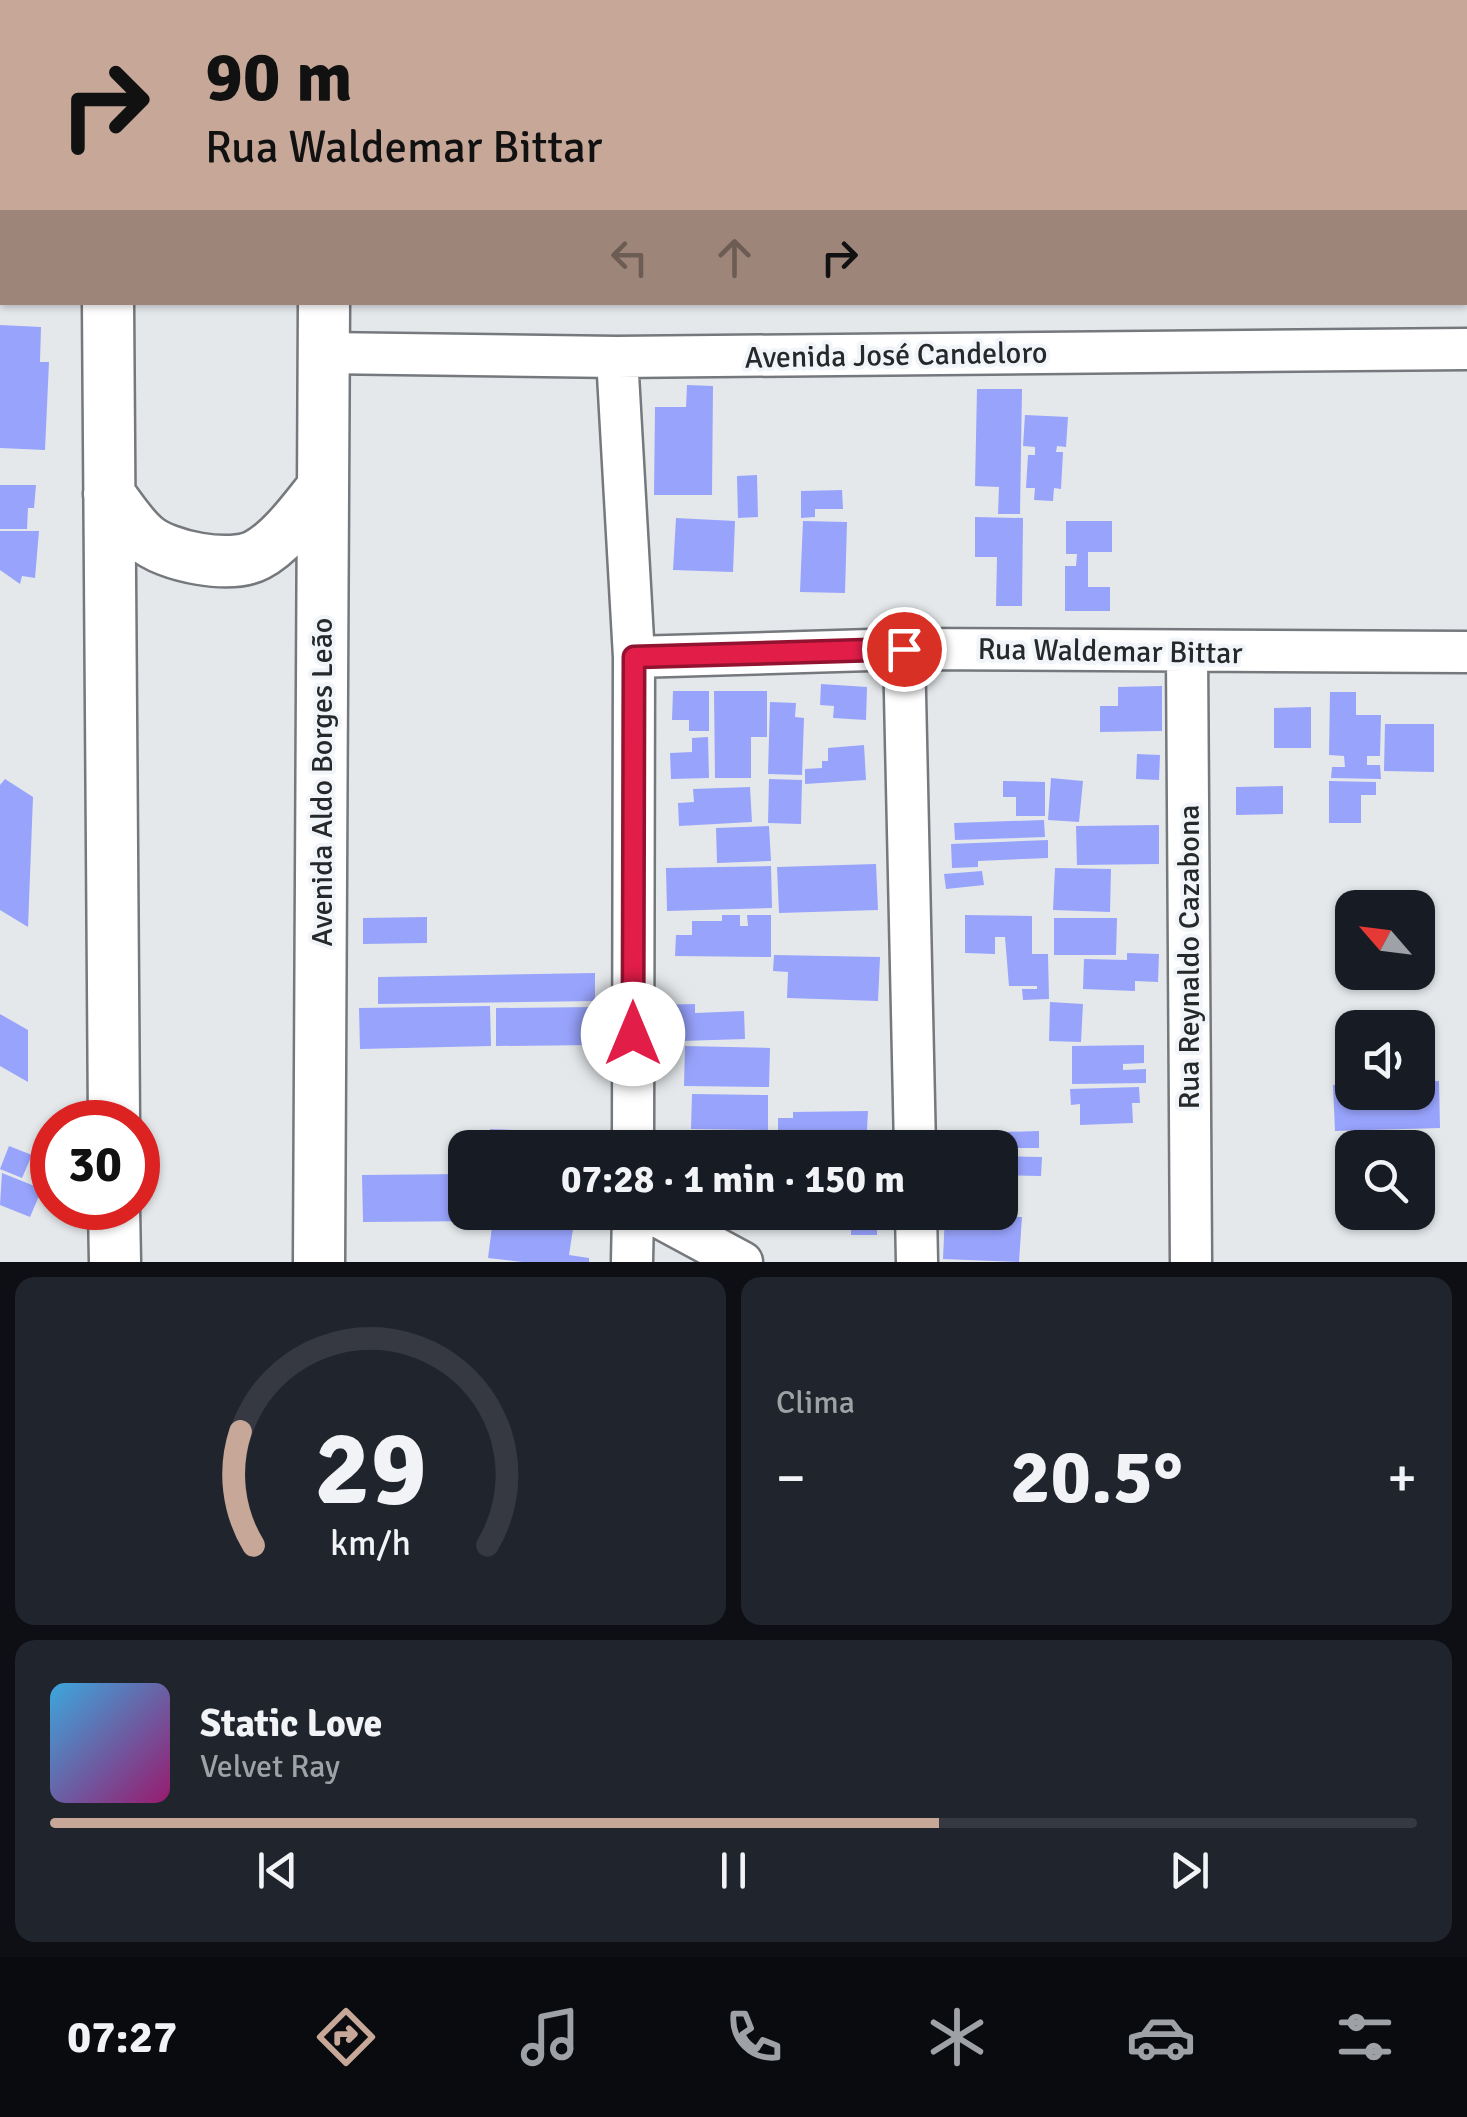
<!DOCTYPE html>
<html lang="pt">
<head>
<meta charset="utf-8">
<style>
	:root { --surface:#171b24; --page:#20242c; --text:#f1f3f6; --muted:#9ea1a6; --line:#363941; --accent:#c6a798 }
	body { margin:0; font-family:Signika,sans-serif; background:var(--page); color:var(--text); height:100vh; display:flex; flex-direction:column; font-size:38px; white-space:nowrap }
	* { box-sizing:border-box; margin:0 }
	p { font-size:32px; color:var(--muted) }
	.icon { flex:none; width:55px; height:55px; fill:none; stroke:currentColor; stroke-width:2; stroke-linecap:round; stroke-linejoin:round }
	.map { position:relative; height:1262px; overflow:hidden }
	.sheet { display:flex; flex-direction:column; gap:15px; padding:15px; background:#0d0f14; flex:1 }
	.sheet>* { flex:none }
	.hud { position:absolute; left:0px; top:0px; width:1468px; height:305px; box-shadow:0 2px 8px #0004; background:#c6a798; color:#111; overflow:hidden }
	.needle { width:65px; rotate:298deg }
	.controls { position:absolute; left:1335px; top:890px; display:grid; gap:20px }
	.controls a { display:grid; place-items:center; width:100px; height:100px; border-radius:20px; background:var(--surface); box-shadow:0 2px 8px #0004; font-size:50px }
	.speed { position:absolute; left:30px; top:1100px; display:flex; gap:20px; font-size:50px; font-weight:700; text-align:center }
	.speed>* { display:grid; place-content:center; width:130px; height:130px; border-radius:50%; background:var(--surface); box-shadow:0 2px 8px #0004; line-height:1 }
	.speed .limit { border:15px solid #d22; background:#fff; color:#111 }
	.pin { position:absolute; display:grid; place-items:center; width:85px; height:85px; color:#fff; margin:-42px; border:5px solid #fff; border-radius:50%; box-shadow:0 2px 10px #0007 }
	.me { position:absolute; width:110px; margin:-55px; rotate:0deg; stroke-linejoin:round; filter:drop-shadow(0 0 8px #0008) }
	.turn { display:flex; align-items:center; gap:35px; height:210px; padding:0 40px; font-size:45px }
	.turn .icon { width:130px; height:130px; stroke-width:2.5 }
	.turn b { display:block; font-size:70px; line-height:85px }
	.lanes { display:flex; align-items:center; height:95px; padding:0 40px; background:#0003; justify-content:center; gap:50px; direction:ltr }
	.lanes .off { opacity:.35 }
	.big { font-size:75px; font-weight:700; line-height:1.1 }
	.sheet .widget { flex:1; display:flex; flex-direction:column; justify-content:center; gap:15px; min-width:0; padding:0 35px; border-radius:20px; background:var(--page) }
	.sheet .dial { align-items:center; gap:0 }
	.dial svg { height:260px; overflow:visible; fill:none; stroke:var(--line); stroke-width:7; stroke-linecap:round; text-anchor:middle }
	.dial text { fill:var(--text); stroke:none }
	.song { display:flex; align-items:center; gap:30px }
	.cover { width:120px; height:120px; border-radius:15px; background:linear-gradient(135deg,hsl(200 70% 55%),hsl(320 70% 35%)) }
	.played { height:10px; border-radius:5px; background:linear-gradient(90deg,var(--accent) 65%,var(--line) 65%) }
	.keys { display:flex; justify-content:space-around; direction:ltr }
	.heat { display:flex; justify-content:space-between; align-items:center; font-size:55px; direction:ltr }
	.sheet .tiles { flex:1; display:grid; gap:15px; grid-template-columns:1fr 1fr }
	.widget:last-child { grid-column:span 2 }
	.trip { position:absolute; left:448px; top:1130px; width:570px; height:100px; border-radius:20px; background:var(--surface); box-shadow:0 2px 8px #0004; font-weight:700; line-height:100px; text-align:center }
	.tab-bar { display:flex; height:160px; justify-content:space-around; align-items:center; background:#090b0e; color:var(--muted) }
	.tab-bar .icon { width:70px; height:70px }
	.tab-bar .current { color:var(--accent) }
	.tab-bar b { font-size:45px; color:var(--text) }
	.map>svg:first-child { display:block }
	.building { fill:#98a3fc }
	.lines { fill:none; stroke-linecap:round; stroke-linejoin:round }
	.minor-casing { stroke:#75787c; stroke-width:45 }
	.major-casing { stroke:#75787c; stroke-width:55 }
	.minor { stroke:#fff; stroke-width:40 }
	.major { stroke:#fff; stroke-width:50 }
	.route-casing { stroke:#92132f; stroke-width:25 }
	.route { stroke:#e11d48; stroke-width:18 }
	.labels { text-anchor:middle; stroke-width:8; stroke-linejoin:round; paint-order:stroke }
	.street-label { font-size:30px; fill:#262829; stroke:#f1f5f9 }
</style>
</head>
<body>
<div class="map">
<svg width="1467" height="1262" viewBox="0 0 1467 1262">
	<rect width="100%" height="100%" fill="#e4e8eb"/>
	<path class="building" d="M0,325L41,327L40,362H49L45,450L0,448Z
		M687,385L713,386L712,495H654L655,407H686Z
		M977,389H1022L1020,514H998L999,487L975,486Z
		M1025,415L1068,417L1066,447L1057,446L1056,452H1063L1061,489L1054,488L1053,501L1034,500L1035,488H1026L1028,455H1035V447L1023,446Z
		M757,475L758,517L738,518L737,476Z
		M0,485H36L34,508H28L27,529H0Z
		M842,490L843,509H815V517L801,518V491Z
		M975,517L1023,518L1022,606H996L997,557H975Z
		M676,518L735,521L733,572L673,570Z
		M803,521L847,522L845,593L800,592Z
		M1066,521H1112V552H1088V587H1110V611H1065V566H1076L1077,554H1066Z
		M0,531H39L35,578L22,576L20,584L0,570Z
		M821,684L867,687L866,720L833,718L834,706L820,705Z
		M1162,686V731L1100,732V706H1118V687Z
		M673,691H709V731H689V720H672Z
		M714,691H767V737H751V778H715Z
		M1330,692H1356V715H1381L1380,756H1367V765H1380L1381,779L1331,778L1332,767H1345L1344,756L1329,755Z
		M770,702L796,703L795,717L804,718L802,775L768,774Z
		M1311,707V748H1274V708Z
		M1385,724H1434V772L1384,771Z
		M708,737L709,778L671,779L670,753L692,752V738Z
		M864,745L866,780L805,784V769L822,768V761H828V748Z
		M1137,754L1160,755L1159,780L1136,779Z
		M1051,778L1083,781L1079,822L1048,820Z
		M5,779L33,797L28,927L0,910V785Z
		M769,779L802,780L801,824L768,823Z
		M1003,781L1045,782V816H1016V797H1003Z
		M1329,781L1376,782V795H1361V823H1329Z
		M1283,786V814L1236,815V787Z
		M750,787L752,822L679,826L678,803L694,802L693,789Z
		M1044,820L1045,837L955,840L954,823Z
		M1159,825V864L1077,865L1076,826Z
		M769,826L771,861L717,863L716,828Z
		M1048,840V858L978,861V867L952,868L951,844Z
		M876,864L878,910L779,913L777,867Z
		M771,866L772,908L667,911L666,868Z
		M1055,868L1111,869L1110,912L1053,910Z
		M982,871L984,885L946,889L944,874Z
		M722,915H740V926H748L747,915H771V957L675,956L676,935H692V921H722Z
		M965,915L1032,916V954H1048L1049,999L1023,1000L1022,989H1037V986H1009L1005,937H995V954L965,953Z
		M427,917V943L363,944V918Z
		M1054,918H1117L1116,955H1054Z
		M1127,953L1159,954L1158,982L1135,981V991L1083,989L1084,959L1127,960Z
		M774,955L880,957L878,1001L787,998L788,972L773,971Z
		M595,973V1001L378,1004V977Z
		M1050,1002L1083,1004L1081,1042L1049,1041Z
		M695,1004V1013L744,1011L745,1039L682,1041L681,1027L655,1028L654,1005Z
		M490,1006L491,1046L360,1049L359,1008Z
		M596,1007V1045L496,1046V1008Z
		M0,1014L28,1030V1082L0,1066Z
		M1144,1045V1063L1123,1064V1070L1146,1069V1083L1072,1084V1046Z
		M685,1046L770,1048L769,1087L684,1086Z
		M1439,1081L1440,1128L1335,1131L1333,1085L1352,1084V1092H1418V1082Z
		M1139,1087L1140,1103H1132L1133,1123L1080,1125V1104L1071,1105L1070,1089Z
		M692,1094L768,1095V1130L691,1129Z
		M868,1111L867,1130L778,1131V1118H793V1112Z
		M490,1129L574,1132L573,1148H489Z
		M1039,1131V1148H970V1133Z
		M724,1132V1148H678V1133Z
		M769,1133L884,1134V1148L770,1147Z
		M9,1146L32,1155L22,1178L0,1169Z
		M1000,1156L1042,1157L1041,1176L1000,1175Z
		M2,1173L42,1189L30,1217L0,1205Z
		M465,1174V1212H487V1221L363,1222L362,1175Z
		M699,1212H726V1229Z
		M836,1212H877V1235H851V1229L837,1225Z
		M945,1214L1022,1217L1019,1262L943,1259Z
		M493,1219L573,1229L569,1255L589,1258V1262H522L488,1258Z"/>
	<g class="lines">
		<g class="minor-casing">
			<path id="minor" d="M632,0V2
				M1465,278H1467
				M324,353L617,357L1467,349
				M617,357L634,657L633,1148
				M904,649L915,1148
				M1187,653L1191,1262
				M634,657L904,649L1467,652
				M649,1212L742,1262
				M916,1212L917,1262
				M632,1262L633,1212"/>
		</g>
		<g class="major-casing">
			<path id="major" d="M107,0V2
				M320,0V2
				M108,302L114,1122
				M109,494C120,508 131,526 144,537C166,557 231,569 257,555C282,542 306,508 323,487
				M114,1208L115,1262
				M319,1262L324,302"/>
		</g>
		<use href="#minor" class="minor"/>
		<use href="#major" class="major"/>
	</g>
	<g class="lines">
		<g class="route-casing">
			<path id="route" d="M633,1034L634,657L904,649"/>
		</g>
		<use href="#route" class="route"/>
	</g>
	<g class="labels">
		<g class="street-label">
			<text transform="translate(896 355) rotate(-1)" y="10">Avenida José Candeloro</text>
			<text transform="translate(1110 651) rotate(1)" y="10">Rua Waldemar Bittar</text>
			<text transform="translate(322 782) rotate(-90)" y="10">Avenida Aldo Borges Leão</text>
			<text transform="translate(1189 957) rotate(-90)" y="10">Rua Reynaldo Cazabona</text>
		</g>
	</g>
</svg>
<div class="controls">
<a><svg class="needle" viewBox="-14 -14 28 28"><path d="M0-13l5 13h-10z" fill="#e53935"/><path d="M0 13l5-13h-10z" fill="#9ea1a6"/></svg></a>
<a><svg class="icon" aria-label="sound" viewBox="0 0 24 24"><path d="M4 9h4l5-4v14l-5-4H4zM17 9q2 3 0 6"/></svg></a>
<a><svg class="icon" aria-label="search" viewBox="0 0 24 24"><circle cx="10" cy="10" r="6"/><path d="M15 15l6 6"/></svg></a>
</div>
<div class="speed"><div class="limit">30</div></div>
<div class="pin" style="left:904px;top:649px;background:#d93025"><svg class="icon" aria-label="arrive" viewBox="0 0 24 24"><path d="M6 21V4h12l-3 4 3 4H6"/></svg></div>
<svg class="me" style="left:633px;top:1034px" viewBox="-20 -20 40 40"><circle r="19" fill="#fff"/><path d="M0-13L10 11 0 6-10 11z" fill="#e11d48"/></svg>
<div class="trip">07:28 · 1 min · 150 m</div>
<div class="hud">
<div class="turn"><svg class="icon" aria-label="right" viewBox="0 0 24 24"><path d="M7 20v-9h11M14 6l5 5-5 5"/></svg><div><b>90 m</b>Rua Waldemar Bittar</div></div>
<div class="lanes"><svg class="icon off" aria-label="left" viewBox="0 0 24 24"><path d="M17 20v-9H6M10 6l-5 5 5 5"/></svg><svg class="icon off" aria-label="ahead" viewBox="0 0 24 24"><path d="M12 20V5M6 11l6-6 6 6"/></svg><svg class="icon" aria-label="right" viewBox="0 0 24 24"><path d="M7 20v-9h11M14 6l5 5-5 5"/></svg></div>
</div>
</div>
<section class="sheet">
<div class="tiles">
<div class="widget dial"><svg viewBox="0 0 100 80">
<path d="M14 69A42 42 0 1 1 86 69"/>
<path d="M14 69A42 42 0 0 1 10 34" stroke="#c6a798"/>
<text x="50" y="56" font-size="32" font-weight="700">29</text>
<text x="50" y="72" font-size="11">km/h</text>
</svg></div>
<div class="widget"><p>Clima</p>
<div class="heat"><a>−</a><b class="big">20.5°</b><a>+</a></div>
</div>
<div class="widget">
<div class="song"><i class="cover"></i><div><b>Static Love</b><p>Velvet Ray</p></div></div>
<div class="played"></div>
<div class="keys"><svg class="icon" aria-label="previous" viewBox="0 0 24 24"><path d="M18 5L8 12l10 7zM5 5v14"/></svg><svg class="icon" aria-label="pause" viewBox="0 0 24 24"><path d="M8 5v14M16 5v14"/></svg><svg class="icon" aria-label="next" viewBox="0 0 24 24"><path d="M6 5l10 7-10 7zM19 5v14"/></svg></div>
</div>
</div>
</section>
<nav class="tab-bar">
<b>07:27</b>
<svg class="icon current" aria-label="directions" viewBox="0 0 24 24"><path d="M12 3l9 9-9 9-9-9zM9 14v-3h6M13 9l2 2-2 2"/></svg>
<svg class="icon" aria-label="music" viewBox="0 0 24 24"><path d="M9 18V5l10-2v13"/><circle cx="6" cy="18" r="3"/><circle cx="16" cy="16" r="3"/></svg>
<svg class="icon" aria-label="phone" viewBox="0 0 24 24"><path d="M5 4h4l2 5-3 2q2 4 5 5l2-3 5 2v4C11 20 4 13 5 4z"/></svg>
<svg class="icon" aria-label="climate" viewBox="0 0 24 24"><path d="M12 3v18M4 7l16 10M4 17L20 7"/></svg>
<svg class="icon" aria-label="car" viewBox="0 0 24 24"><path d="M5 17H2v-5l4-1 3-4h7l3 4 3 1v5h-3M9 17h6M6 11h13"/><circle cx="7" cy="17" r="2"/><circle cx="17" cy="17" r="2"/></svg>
<svg class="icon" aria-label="filters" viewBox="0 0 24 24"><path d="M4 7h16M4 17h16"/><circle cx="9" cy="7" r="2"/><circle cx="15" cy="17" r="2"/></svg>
</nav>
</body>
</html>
